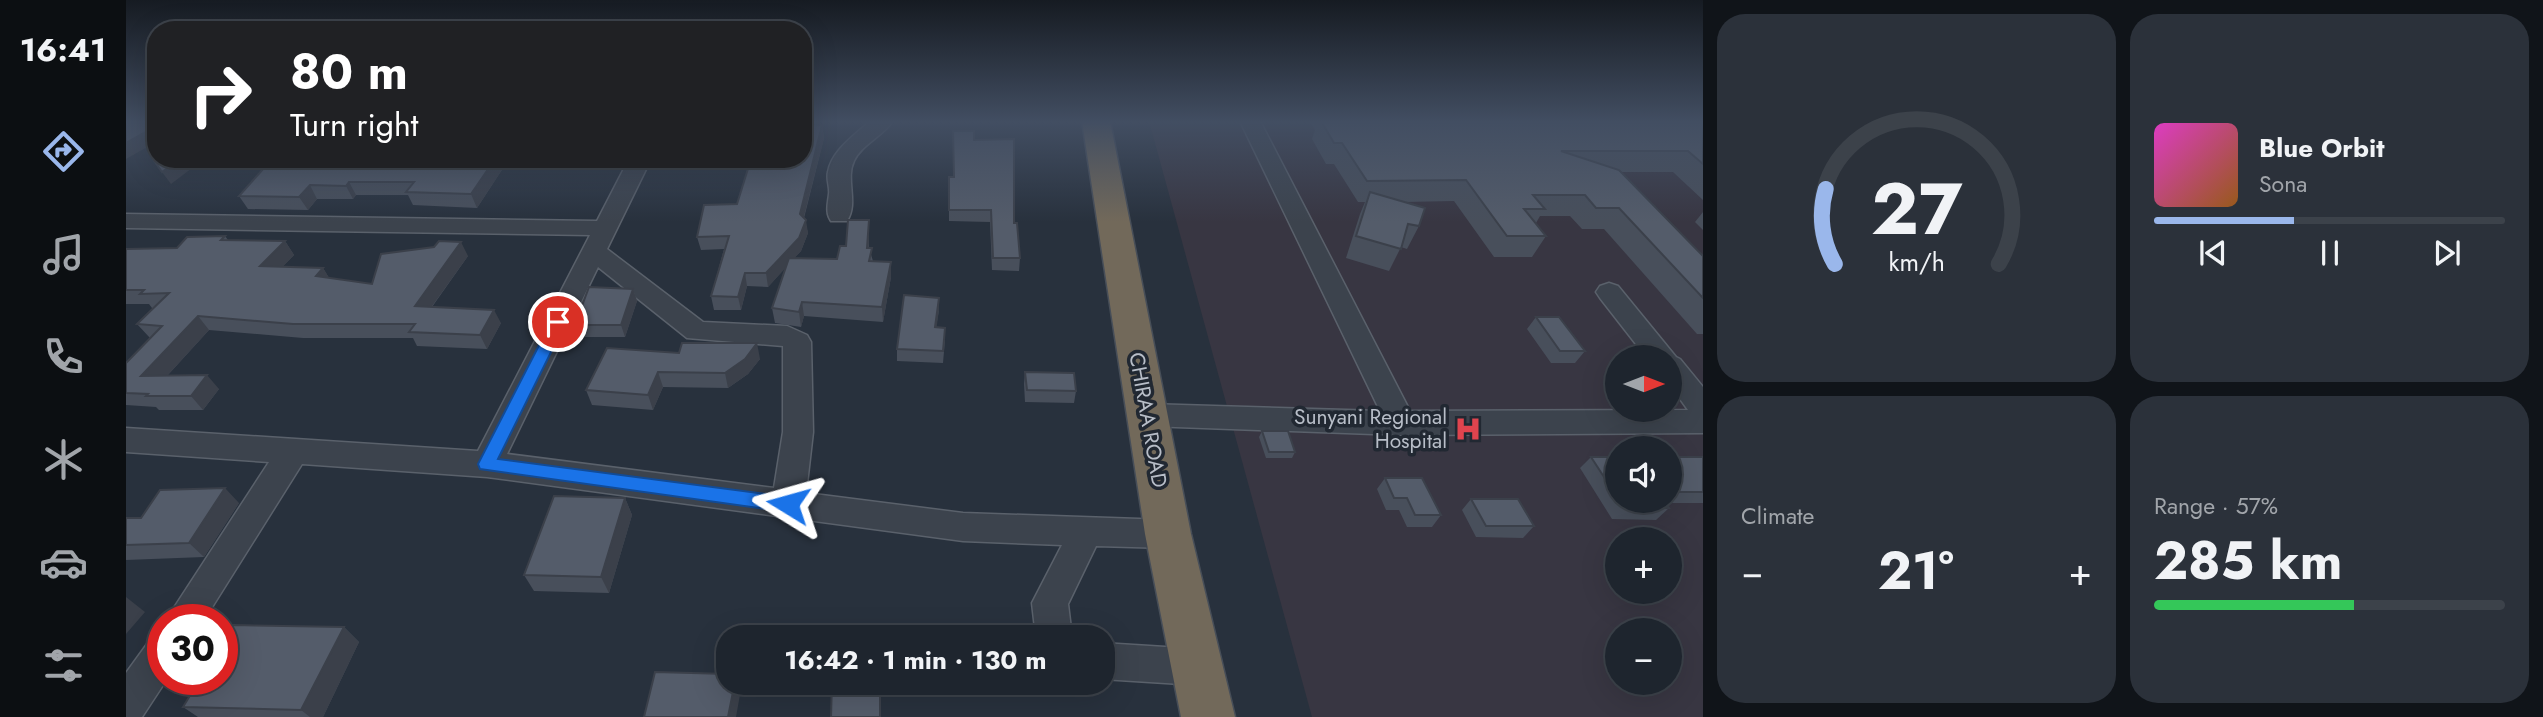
<!DOCTYPE html>
<html lang="en">
<head>
<meta charset="utf-8">
<style>
	:root { --surface:#1e252e; --page:#2b313a; --text:#f1f3f6; --muted:#a1a5aa; --line:#3c424a; --accent:#9ab7eb }
	body { margin:0; font-family:Jost,sans-serif; background:var(--page); color:var(--text); height:100vh; display:flex; flex-direction:column; font-size:26px; white-space:nowrap }
	* { box-sizing:border-box; margin:0 }
	p { font-size:23px; color:var(--muted) }
	.icon { flex:none; width:38px; height:38px; fill:none; stroke:currentColor; stroke-width:2; stroke-linecap:round; stroke-linejoin:round }
	.map { position:relative; flex:1; overflow:hidden }
	.drawer { display:flex; flex-direction:column; gap:14px; padding:14px; background:#101419; width:840px }
	.drawer>* { flex:none }
	.hud { position:absolute; left:21px; top:21px; width:665px; height:147px; border-radius:28px; box-shadow:0 7px 28px #0002,0 0 0 2px var(--line); background:#202124; color:#fff; overflow:hidden }
	.needle { width:46px; rotate:90deg }
	.fabs { position:absolute; left:1479px; top:345px; display:grid; gap:14px }
	.fabs a { display:grid; place-items:center; width:77px; height:77px; border-radius:50%; background:var(--surface); box-shadow:0 7px 28px #0002,0 0 0 2px var(--line); font-size:35px }
	.speed { position:absolute; left:21px; top:604px; display:flex; gap:14px; font-size:35px; font-weight:700; text-align:center }
	.speed>* { display:grid; place-content:center; width:91px; height:91px; border-radius:50%; background:var(--surface); box-shadow:0 7px 28px #0002,0 0 0 2px var(--line); line-height:1 }
	.speed .limit { border:10px solid #d22; background:#fff; color:#111 }
	.pin { position:absolute; display:grid; place-items:center; width:60px; height:60px; color:#fff; margin:-30px; border:4px solid #fff; border-radius:50%; box-shadow:0 2px 7px #0007 }
	.me { position:absolute; width:77px; margin:-38px; rotate:278deg; stroke-linejoin:round; filter:drop-shadow(0 0 5px #0008) }
	.turn { display:flex; align-items:center; gap:24px; height:147px; padding:0 28px; font-size:32px }
	.turn .icon { width:91px; height:91px; stroke-width:2.5 }
	.turn b { display:block; font-size:49px; line-height:60px }
	.big { font-size:52px; font-weight:700; line-height:1.1 }
	.drawer .widget { flex:1; display:flex; flex-direction:column; justify-content:center; gap:10px; min-width:0; padding:0 24px; border-radius:28px; background:var(--page) }
	.drawer .dial { align-items:center; gap:0 }
	.dial svg { height:182px; overflow:visible; fill:none; stroke:var(--line); stroke-width:7; stroke-linecap:round; text-anchor:middle }
	.dial text { fill:var(--text); stroke:none }
	.song { display:flex; align-items:center; gap:21px }
	.cover { width:84px; height:84px; border-radius:10px; background:linear-gradient(135deg,hsl(310 70% 55%),hsl(30 70% 35%)) }
	.played { height:7px; border-radius:4px; background:linear-gradient(90deg,var(--accent) 40%,var(--line) 40%) }
	.keys { display:flex; justify-content:space-around; direction:ltr }
	.heat { display:flex; justify-content:space-between; align-items:center; font-size:38px; direction:ltr }
	.charge { height:10px; border-radius:5px; background:linear-gradient(90deg,#34c759 57%,var(--line) 0) }
	.drawer .tiles { flex:1; display:grid; gap:14px; grid-template-columns:repeat(2,1fr) }
	.trip { position:absolute; left:590px; top:625px; width:399px; height:70px; border-radius:28px; background:var(--surface); box-shadow:0 7px 28px #0002,0 0 0 2px var(--line); font-weight:700; line-height:70px; text-align:center }
	main { display:flex; flex:1; min-height:0 }
	.tabs { display:flex; flex-direction:column; width:126px; justify-content:space-around; align-items:center; background:#0c0f12; color:var(--muted) }
	.tabs .icon { width:49px; height:49px }
	.tabs .on { color:var(--accent) }
	.tabs b { font-size:32px; color:var(--text) }
	.map>svg:first-child { display:block }
	.medical { fill:#383642; fill-rule:evenodd }
	.lines { fill:none; stroke-linecap:round; stroke-linejoin:round }
	.minor-casing { stroke:#5a616b; stroke-width:3 }
	.highway-casing { stroke:#474e58; stroke-width:3 }
	.minor { fill:#3c434d; fill-rule:evenodd }
	.highway { fill:#72695a; fill-rule:evenodd }
	.wall { fill:#484f5b }
	.shaded-wall { fill:#3b404a }
	.building { fill:#545c6a; stroke:#3b404a; stroke-width:2 }
	.route { fill:#1a73e8; stroke:#114b97; stroke-width:2 }
	.labels { text-anchor:middle; stroke-width:7; stroke-linejoin:round; paint-order:stroke }
	.poi-label { font-size:21px; fill:#b8bec8; stroke:#212832; text-anchor:end }
	.street-label { font-size:21px; fill:#b8bec8; stroke:#212832 }
</style>
</head>
<body>
<main>
<nav class="tabs">
<b>16:41</b>
<svg class="icon on" aria-label="directions" viewBox="0 0 24 24"><path d="M12 3l9 9-9 9-9-9zM9 14v-3h6M13 9l2 2-2 2"/></svg>
<svg class="icon" aria-label="music" viewBox="0 0 24 24"><path d="M9 18V5l10-2v13"/><circle cx="6" cy="18" r="3"/><circle cx="16" cy="16" r="3"/></svg>
<svg class="icon" aria-label="phone" viewBox="0 0 24 24"><path d="M5 4h4l2 5-3 2q2 4 5 5l2-3 5 2v4C11 20 4 13 5 4z"/></svg>
<svg class="icon" aria-label="climate" viewBox="0 0 24 24"><path d="M12 3v18M4 7l16 10M4 17L20 7"/></svg>
<svg class="icon" aria-label="car" viewBox="0 0 24 24"><path d="M5 17H2v-5l4-1 3-4h7l3 4 3 1v5h-3M9 17h6M6 11h13"/><circle cx="7" cy="17" r="2"/><circle cx="17" cy="17" r="2"/></svg>
<svg class="icon" aria-label="filters" viewBox="0 0 24 24"><path d="M4 7h16M4 17h16"/><circle cx="9" cy="7" r="2"/><circle cx="15" cy="17" r="2"/></svg>
</nav>
<div class="map">
<svg width="1577" height="717" viewBox="0 0 1577 717">
	<rect width="100%" height="100%" fill="#28313d"/>
	<path class="medical" d="M1023,121H1577V717H1186ZM1491,357H1544V410H1491ZM1491,448H1544V500H1491ZM1491,539H1544V592H1491ZM1491,630H1544V682H1491Z"/>
	<g class="lines">
		<g class="minor-casing">
			<path id="minor" d="M744,121H767C757,136 735,145 728,161C719,179 733,203 721,221H705C699,213 702,203 703,194C704,187 700,179 702,172C706,150 729,135 744,121Z
				M1114,121H1134L1284,411L1562,410L1544,385V357H1520L1474,298L1470,292L1474,286L1483,283L1492,286L1550,357L1554,359L1577,387V433L1275,435L1022,426L1011,423L1007,415L1011,407L1022,404L1254,411Z
				M503,159H525L481,249L577,322L661,326L681,335L685,342L687,432L680,493L837,513L1042,520L1054,524L1059,534L1054,544L1042,548L970,546L942,604L946,637H910L906,603L936,545L837,541L361,477L176,464L78,620H40L143,462L0,452V428L352,451L464,235L0,228V214L471,221ZM472,267L561,338L657,346V432L648,488L381,454Z
				M37,635V679H41L16,717H0V673L24,640Z
				M976,643L1071,649L1084,654L1090,667L1084,680L1071,685L976,679Z"/>
		</g>
		<g class="highway-casing">
			<path id="highway" d="M956,121H984L1065,534L1109,717H1055L1019,534Z"/>
		</g>
		<use href="#minor" class="minor"/>
		<use href="#highway" class="highway"/>
	</g>
	<path class="wall" d="M1184,121H1577V200L1547,172H1495L1577,256V334H1571L1478,229H1456L1444,216H1414L1410,223L1420,236L1406,257H1368L1328,201L1278,202L1293,226L1281,249L1275,247L1263,271L1220,258L1234,214L1239,202H1232L1208,164H1200L1186,139L1189,130Z
		M696,125L698,138L678,218L682,233L675,251L668,258L711,259L720,246L743,220V248L747,261L765,277L757,322L678,316L675,327L649,323L646,308L660,267L642,287L621,286L615,310H588L585,296L598,249L575,250L571,237L611,204L624,161L603,160L602,159H677Z
		M827,131L848,140L888,223L894,258L893,271L866,270L864,222L823,221V189L827,177Z
		M146,159H383L351,208L287,205L282,195H230L227,199H191L182,210L122,209L113,196Z
		M1577,212V230L1569,222Z
		M99,236L102,240L159,241L168,255L156,267L197,268L203,278L246,284L342,256L306,307L375,323L361,349L291,346L287,338H177L83,330L41,376L93,389L77,410H33L30,407L0,405V363L24,338L11,324L28,308H26L23,304H0V249L51,248Z
		M507,289L511,301L499,337H453L449,325Z
		M813,310L810,327L819,340L817,363L771,361V349Z
		M1410,317L1459,351L1449,363H1425L1401,329Z
		M481,348L634,359L622,374L602,388L537,387L527,410L466,405L460,390Z
		M899,372L950,391L948,403L899,402L898,384Z
		M1136,431L1169,452L1166,458H1140L1133,437Z
		M1465,457H1491V500H1544V457H1577V503H1539L1543,508L1530,520L1486,519L1454,468Z
		M1259,478L1315,515L1306,527H1281L1273,510H1260L1251,489Z
		M499,498L506,515L483,593L408,591L398,575Z
		M1345,499L1408,526L1397,538L1350,537L1336,510Z
		M113,503L78,557L0,560V518H15Z
		M218,627L233,642L197,717H72L57,707Z"/>
	<path class="shaded-wall" d="M696,125L698,138L675,228L674,214Z
		M30,126V142L0,159V143Z
		M54,159H78L45,184L36,172Z
		M369,159H383L351,208L345,194Z
		M223,182L230,195L227,199L220,186Z
		M184,185L191,199L182,210L173,197Z
		M680,220L682,233L675,251L642,287L640,273Z
		M743,220V235L742,262L741,248Z
		M159,241L168,255L144,280L134,266Z
		M335,242L342,256L296,320L289,306Z
		M765,262V277L757,322L756,307Z
		M197,268L205,281L190,276Z
		M619,273L621,286L615,310L612,297Z
		M507,289L511,301L499,337L495,325Z
		M813,298V310L809,339V327Z
		M676,302L678,316L675,327L673,312Z
		M368,310L375,323L361,349L354,335Z
		M72,316L83,330L28,390L15,376Z
		M631,343L634,359L622,374L602,388L599,373Z
		M532,372L537,387L527,410L522,395Z
		M81,375L93,389L77,410L65,396Z
		M99,488L113,503L78,557L63,543Z
		M499,498L506,515L483,593L475,577Z
		M0,597L19,612L0,634Z
		M218,627L233,642L197,717H184L175,710Z
		M609,682H613L615,689L610,717H602Z"/>
	<path class="building" d="M0,121L30,122V126L0,143Z
		M1195,121H1577V164L1562,151H1435L1493,170L1577,256V298L1493,208H1470L1459,195H1407L1419,209H1398L1420,236H1381L1340,180L1241,181L1216,143H1208Z
		M677,124L696,125L674,214L680,220L673,238L640,273H619L612,297L585,296L603,236L571,237L578,205L611,204L625,159H677Z
		M827,131H848V140L888,139V223H891L894,258H867L865,210H823V177H828Z
		M30,157V159H54L36,172L27,159Z
		M146,159H369L345,194L280,192L288,182H223L220,186L184,185L173,197L113,196Z
		M1244,192L1299,208L1293,226L1282,224L1275,249L1230,236Z
		M722,220H743L741,248H746L743,261L765,262L756,307L676,302L673,312L646,308L663,258L711,259L714,246H720Z
		M99,236L95,240L159,241L134,266L197,268L190,276L246,284L255,254L308,247L313,241L335,242L289,306L368,310L354,335L283,332L289,324H167L72,316L15,376L81,375L65,396H20L22,394L0,393V363L36,326L11,324L43,293L14,294L18,290H0V249L51,248L61,237Z
		M463,287L507,289L495,325H449Z
		M778,295L813,298L809,327L819,328L817,351L771,349Z
		M1410,317H1433L1459,351H1434Z
		M556,343H631L619,359L599,373L532,372L522,395L460,390L481,348L553,353Z
		M899,372L948,373L950,391L901,390Z
		M1136,431H1162L1169,452H1143Z
		M1465,457H1491V497Z
		M1544,457H1577V492H1544Z
		M1259,478H1296L1315,515H1289L1281,498H1268Z
		M99,488L63,543L0,545V518H15L34,490Z
		M428,496L499,498L475,577L398,575Z
		M1345,499H1392L1408,526H1360Z
		M1494,500H1537L1543,508H1498Z
		M107,625L218,627L175,710L57,707L74,679H96V643Z
		M529,672L602,674V682H609L602,717H518Z
		M706,682H754V717H705Z"/>
	<linearGradient id="sky" x2="0" y2="1"><stop stop-color="#161b22"/><stop offset="0.55" stop-color="#424e62"/><stop offset="1" stop-color="#424e62" stop-opacity="0"/></linearGradient>
	<rect width="1577" height="222" fill="url(#sky)"/>
	<path class="route" d="M432,317L440,322L372,459L662,497L669,499L672,504L669,510L662,512L354,469L352,464L425,322Z"/>
	<defs>
		<g id="hospital-bare" transform="scale(2.1)"><path d="M-5-5h3v3.5h4V-5h3V5h-3V1.5h-4V5h-3Z" fill="#e0444e" stroke="#212832" stroke-width="2.5" paint-order="stroke"/></g>
	</defs>
	<g fill-rule="evenodd">
		<use href="#hospital-bare" x="1342" y="429"/>
	</g>
	<g class="labels">
		<g class="poi-label">
			<text x="1321" y="424">Sunyani Regional<tspan x="1321" dy="24">Hospital</tspan></text>
		</g>
		<g class="street-label">
			<text transform="translate(1022 420) rotate(80)" y="7">CHIRAA ROAD</text>
		</g>
	</g>
</svg>
<div class="fabs">
<a><svg class="needle" viewBox="-14 -14 28 28"><path d="M0-13l5 13h-10z" fill="#e53935"/><path d="M0 13l5-13h-10z" fill="#a1a5aa"/></svg></a>
<a><svg class="icon" aria-label="sound" viewBox="0 0 24 24"><path d="M4 9h4l5-4v14l-5-4H4zM17 9q2 3 0 6"/></svg></a>
<a>+</a>
<a>−</a>
</div>
<div class="speed"><div class="limit">30</div></div>
<div class="pin" style="left:432px;top:322px;background:#d93025"><svg class="icon" aria-label="arrive" viewBox="0 0 24 24"><path d="M6 21V4h12l-3 4 3 4H6"/></svg></div>
<svg class="me" style="left:662px;top:504px" viewBox="-20 -20 40 40"><path d="M0-17L14 15 0 8-14 15z" fill="#1a73e8" stroke="#fff" stroke-width="4"/></svg>
<div class="trip">16:42 · 1 min · 130 m</div>
<div class="hud">
<div class="turn"><svg class="icon" aria-label="right" viewBox="0 0 24 24"><path d="M7 20v-9h11M14 6l5 5-5 5"/></svg><div><b>80 m</b>Turn right</div></div>
</div>
</div>
<section class="drawer">
<div class="tiles">
<div class="widget dial"><svg viewBox="0 0 100 80">
<path d="M14 69A42 42 0 1 1 86 69"/>
<path d="M14 69A42 42 0 0 1 10 36" stroke="#9ab7eb"/>
<text x="50" y="56" font-size="32" font-weight="700">27</text>
<text x="50" y="72" font-size="11">km/h</text>
</svg></div>
<div class="widget">
<div class="song"><i class="cover"></i><div><b>Blue Orbit</b><p>Sona</p></div></div>
<div class="played"></div>
<div class="keys"><svg class="icon" aria-label="previous" viewBox="0 0 24 24"><path d="M18 5L8 12l10 7zM5 5v14"/></svg><svg class="icon" aria-label="pause" viewBox="0 0 24 24"><path d="M8 5v14M16 5v14"/></svg><svg class="icon" aria-label="next" viewBox="0 0 24 24"><path d="M6 5l10 7-10 7zM19 5v14"/></svg></div>
</div>
<div class="widget"><p>Climate</p>
<div class="heat"><a>−</a><b class="big">21°</b><a>+</a></div>
</div>
<div class="widget"><p>Range · 57%</p><b class="big">285 km</b><div class="charge"></div></div>
</div>
</section>
</main>
</body>
</html>
